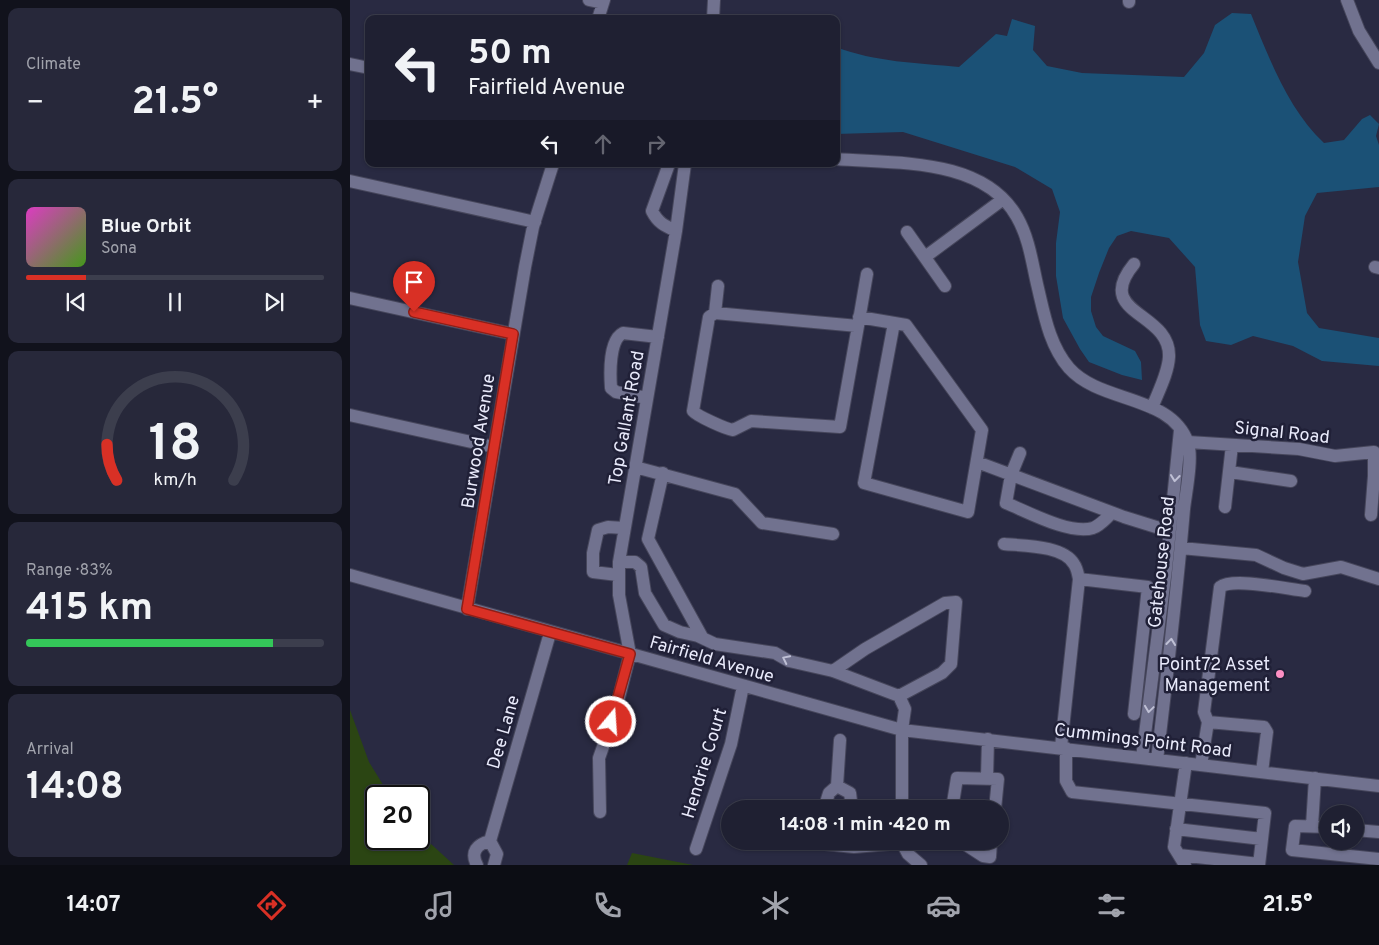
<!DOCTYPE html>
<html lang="en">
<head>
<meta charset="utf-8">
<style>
	:root { --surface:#1f2032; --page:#27283a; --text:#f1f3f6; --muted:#a1a3ac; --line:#3c3e4d; --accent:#d93025 }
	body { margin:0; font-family:Overpass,sans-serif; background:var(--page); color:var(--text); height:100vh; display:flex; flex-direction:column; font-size:19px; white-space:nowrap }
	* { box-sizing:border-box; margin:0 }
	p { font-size:16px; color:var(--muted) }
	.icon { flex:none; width:28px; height:28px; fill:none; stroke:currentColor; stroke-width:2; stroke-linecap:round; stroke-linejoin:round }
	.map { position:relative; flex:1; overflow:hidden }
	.sheet { display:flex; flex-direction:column; gap:8px; padding:8px; background:#11121c; width:350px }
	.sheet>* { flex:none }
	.top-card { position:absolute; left:15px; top:15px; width:475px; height:152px; border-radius:10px; box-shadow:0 1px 4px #0004,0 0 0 1px var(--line); background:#1f2032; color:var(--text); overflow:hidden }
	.tools { position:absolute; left:969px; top:805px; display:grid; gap:10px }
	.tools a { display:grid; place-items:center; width:45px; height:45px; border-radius:50%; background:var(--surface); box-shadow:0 1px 4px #0004,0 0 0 1px var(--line); font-size:25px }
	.speed { position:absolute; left:15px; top:785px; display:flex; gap:10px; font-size:25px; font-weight:700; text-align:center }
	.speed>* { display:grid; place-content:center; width:65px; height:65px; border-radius:50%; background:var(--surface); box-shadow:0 1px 4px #0004,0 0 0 1px var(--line); line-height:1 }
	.speed .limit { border:2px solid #111; border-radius:8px; background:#fff; color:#111 }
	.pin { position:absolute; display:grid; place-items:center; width:42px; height:42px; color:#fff; margin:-51px -21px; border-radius:50% 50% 50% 0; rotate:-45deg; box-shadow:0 0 5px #0007 }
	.pin .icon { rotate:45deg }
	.me { position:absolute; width:55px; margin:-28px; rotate:18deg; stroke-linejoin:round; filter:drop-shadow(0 0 4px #0008) }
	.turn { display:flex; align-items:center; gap:18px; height:105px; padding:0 20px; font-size:22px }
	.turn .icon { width:65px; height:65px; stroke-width:2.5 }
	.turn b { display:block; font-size:35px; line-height:42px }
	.lanes { display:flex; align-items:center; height:48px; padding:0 20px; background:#0003; justify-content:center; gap:25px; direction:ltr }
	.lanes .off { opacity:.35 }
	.big { font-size:38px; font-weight:700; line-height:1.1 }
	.sheet .card { flex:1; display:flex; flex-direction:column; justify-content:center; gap:8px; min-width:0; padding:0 18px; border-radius:10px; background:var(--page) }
	.sheet .dial { align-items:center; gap:0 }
	.dial svg { height:130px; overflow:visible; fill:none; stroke:var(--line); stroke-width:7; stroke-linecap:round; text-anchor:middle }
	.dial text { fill:var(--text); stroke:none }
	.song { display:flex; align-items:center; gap:15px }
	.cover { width:60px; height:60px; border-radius:8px; background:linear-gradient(135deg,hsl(310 70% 55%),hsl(100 70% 35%)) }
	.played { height:5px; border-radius:2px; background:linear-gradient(90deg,var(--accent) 20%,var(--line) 20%) }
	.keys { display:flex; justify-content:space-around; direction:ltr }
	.heat { display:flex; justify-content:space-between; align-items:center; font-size:28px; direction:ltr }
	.charge { height:8px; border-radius:4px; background:linear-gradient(90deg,#34c759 83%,var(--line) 0) }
	.trip { position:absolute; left:371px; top:800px; width:288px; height:50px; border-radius:25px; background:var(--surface); box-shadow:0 1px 4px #0004,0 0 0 1px var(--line); font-weight:700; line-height:50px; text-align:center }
	.tab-bar { display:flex; height:80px; justify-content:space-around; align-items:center; background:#0c0d14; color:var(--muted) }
	.tab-bar .icon { width:35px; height:35px }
	.tab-bar .selected { color:var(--accent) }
	.tab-bar b { font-size:22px; color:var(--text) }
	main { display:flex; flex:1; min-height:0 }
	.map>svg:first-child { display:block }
	.green { fill:#2b4513 }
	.water { fill:#1b5176 }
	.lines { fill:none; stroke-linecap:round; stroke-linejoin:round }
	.minor-casing { stroke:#46465b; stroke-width:14 }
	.minor { stroke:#71728f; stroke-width:12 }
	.oneway { stroke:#bfc0d5 }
	.route-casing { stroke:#8d1f18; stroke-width:12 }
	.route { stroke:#d93025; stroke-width:9 }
	.poi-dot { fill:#fc8fc3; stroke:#202037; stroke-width:2 }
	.labels { text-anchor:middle; stroke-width:5; stroke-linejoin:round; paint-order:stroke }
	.street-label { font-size:18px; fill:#e9eafb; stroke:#202037 }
	.poi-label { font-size:18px; fill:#e9eafb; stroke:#202037; text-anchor:end }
</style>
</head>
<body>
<main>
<section class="sheet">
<div class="card"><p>Climate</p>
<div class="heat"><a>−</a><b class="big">21.5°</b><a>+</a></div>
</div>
<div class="card">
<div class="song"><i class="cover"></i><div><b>Blue Orbit</b><p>Sona</p></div></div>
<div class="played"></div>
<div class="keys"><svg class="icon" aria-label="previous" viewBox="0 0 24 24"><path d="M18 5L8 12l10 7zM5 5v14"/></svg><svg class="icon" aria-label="pause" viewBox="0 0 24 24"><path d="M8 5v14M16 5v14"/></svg><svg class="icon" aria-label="next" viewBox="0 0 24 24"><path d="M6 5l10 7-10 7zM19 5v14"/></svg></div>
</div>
<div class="card dial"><svg viewBox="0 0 100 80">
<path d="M14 69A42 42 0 1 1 86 69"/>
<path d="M14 69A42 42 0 0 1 8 47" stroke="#d93025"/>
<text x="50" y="56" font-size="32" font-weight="700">18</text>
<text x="50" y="72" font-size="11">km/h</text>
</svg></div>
<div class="card"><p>Range · 83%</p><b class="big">415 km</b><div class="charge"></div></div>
<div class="card"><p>Arrival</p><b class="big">14:08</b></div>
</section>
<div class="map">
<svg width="1029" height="865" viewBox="0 0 1029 865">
	<rect width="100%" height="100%" fill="#292a42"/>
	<path class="green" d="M0,710L19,762L40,796H26V839H69V833L104,865H0Z
		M282,853L343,865H277Z"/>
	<path class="water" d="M882,13L901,14C919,58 939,111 974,143L994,140L1012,119L1020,115L1029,124L1026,136L1029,145V187L967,193L955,216L948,262L957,313L969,328L1029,338V366L972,361L943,346L903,336L881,345L856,341L850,325L845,267L819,238L781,231L767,236L759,248L749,273L741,297V311L746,327L753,336L785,351L791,362L792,380L772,375L739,362L730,349L713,318L706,276V243L710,212L702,189L665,167L553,132L486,134V47C525,62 567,63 609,67L646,34L657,36L662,19L685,26L683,50L697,66L732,73L834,77L854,53L865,25Z"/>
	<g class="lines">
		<g class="minor-casing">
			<path id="minor" d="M239,0L253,3
				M779,0V2
				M997,0L1009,31L1029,63
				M248,19L254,0
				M363,19L364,0
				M0,64L19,68
				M486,159C545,164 633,157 667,217C679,238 682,262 687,284C694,313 699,345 719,368C751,404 821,394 838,443C843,458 836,492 834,509C827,593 817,676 807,760
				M319,164L302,211C308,223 315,226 326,231
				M0,181L185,222
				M557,232L595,286
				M575,257L652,200
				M784,264C742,315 821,311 819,357C818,374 808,392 802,408
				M1025,267L1029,268
				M0,298L163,334
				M365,313L508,326L490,427L401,421L383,430C376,429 347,416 343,411L359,317L365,313L368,286
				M509,317L556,325L632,430L618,512L514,483L544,323
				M508,326L517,274
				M297,398L266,392L261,388C260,374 259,340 273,333L308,337
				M0,415L144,447
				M838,442L949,449L985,456L1024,452
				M670,453L661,475L656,503C678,512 720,535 743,528C751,525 756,518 762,513
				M627,462L774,517L819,531
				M285,467L385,494L412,523L483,534
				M880,472L941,481
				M313,473L298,539L352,637
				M875,507L882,445
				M1021,515L1024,476V452
				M654,544C673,546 713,545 724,564C727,568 728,574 729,579
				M831,548L906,555L934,568L953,574L991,567L1029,579
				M269,562H285L291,567L295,593L314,625L330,632L348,636L365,644L425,653L439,661L483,671L549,696L555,709L552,730V809
				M0,575L552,730L1029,786
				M268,575L243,572V553L248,530L258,527L274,528
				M117,609L175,267L183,227L203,164
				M483,671L515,649L595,603L606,602L601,664L592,673L549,696
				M858,722L914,727L917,732L912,772
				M711,747L729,579L798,587L784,714
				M716,748V781L722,792L915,813L909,865
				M792,758L816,569L830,430
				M851,765L858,722L854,712L870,587C883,577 937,589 955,591
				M637,778L638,739
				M487,786L490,740
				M474,809L479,793L487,786L500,793L502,809
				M602,809L607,778L648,779L645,809
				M250,812L249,758L265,713L280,654L269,595V562L326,231L335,164
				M962,826L965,778
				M978,827L945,826L942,850L1029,859
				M826,829L912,839
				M1005,830L1029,832
				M140,841L200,633
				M140,841L147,854L144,865
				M446,841L504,847L551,843
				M551,841L558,854L571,865
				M610,841L633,856L640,857L641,841
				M346,849L381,744L393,686
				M829,855L909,864
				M127,865C120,852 127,844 140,841
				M835,865L824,847L836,763"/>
		</g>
		<use href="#minor" class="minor"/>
	</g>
	<defs><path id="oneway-chevron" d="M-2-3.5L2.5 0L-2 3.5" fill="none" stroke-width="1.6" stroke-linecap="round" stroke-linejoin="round" transform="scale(1.25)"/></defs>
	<g class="oneway">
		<use href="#oneway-chevron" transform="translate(825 478) rotate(96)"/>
		<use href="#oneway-chevron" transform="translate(821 642) rotate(-84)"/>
		<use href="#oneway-chevron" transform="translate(436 659) rotate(-154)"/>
		<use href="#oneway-chevron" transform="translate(799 709) rotate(98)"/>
	</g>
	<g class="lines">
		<g class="route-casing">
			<path id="route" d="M64,312L163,334L117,609L280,654L261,722"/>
		</g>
		<use href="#route" class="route"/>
	</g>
	<circle class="poi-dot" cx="930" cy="674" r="5"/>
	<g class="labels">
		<g class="street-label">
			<text transform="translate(276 418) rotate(-80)" y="6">Top Gallant Road</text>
			<text transform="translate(932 432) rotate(6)" y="6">Signal Road</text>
			<text transform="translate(128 441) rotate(-81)" y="6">Burwood Avenue</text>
			<text transform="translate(811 562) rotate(-84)" y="6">Gatehouse Road</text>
			<text transform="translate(362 659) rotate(16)" y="6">Fairfield Avenue</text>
			<text transform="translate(153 732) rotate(-74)" y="6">Dee Lane</text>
			<text transform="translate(793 740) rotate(7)" y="6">Cummings Point Road</text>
			<text transform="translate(354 763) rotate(-73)" y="6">Hendrie Court</text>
		</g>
		<g class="poi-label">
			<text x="920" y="670">Point72 Asset<tspan x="920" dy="21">Management</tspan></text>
		</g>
	</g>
</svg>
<div class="tools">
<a><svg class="icon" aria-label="sound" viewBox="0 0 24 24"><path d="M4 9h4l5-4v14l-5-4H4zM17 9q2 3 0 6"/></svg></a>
</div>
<div class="speed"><div class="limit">20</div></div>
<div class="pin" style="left:64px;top:312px;background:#d93025"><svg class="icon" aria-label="arrive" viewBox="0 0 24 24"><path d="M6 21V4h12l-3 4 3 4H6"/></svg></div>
<svg class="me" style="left:261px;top:722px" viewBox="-20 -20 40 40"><circle r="17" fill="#d93025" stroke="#fff" stroke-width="3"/><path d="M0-11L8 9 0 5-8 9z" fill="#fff"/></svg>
<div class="trip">14:08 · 1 min · 420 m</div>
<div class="top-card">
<div class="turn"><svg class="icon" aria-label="left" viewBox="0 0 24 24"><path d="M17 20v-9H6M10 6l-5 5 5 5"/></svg><div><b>50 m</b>Fairfield Avenue</div></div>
<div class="lanes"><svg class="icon" aria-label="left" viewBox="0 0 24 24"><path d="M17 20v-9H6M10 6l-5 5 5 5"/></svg><svg class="icon off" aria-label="ahead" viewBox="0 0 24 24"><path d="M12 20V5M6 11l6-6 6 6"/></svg><svg class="icon off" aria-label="right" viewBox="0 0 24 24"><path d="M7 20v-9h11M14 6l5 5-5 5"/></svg></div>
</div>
</div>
</main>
<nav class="tab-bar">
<b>14:07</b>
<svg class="icon selected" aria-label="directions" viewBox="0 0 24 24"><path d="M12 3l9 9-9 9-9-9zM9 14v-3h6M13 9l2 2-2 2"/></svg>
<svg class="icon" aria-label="music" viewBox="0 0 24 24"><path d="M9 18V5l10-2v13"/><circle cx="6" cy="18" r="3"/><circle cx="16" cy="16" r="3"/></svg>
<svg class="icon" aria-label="phone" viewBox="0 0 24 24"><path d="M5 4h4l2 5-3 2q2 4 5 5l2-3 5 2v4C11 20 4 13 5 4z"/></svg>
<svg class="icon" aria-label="climate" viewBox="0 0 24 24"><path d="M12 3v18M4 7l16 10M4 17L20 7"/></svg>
<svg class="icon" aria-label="car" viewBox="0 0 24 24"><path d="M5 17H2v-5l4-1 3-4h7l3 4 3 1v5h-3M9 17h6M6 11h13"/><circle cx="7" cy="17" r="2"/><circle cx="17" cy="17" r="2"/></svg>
<svg class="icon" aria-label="filters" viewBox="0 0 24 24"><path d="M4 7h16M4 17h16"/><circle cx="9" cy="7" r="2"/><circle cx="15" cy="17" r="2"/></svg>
<b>21.5°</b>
</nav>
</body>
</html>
